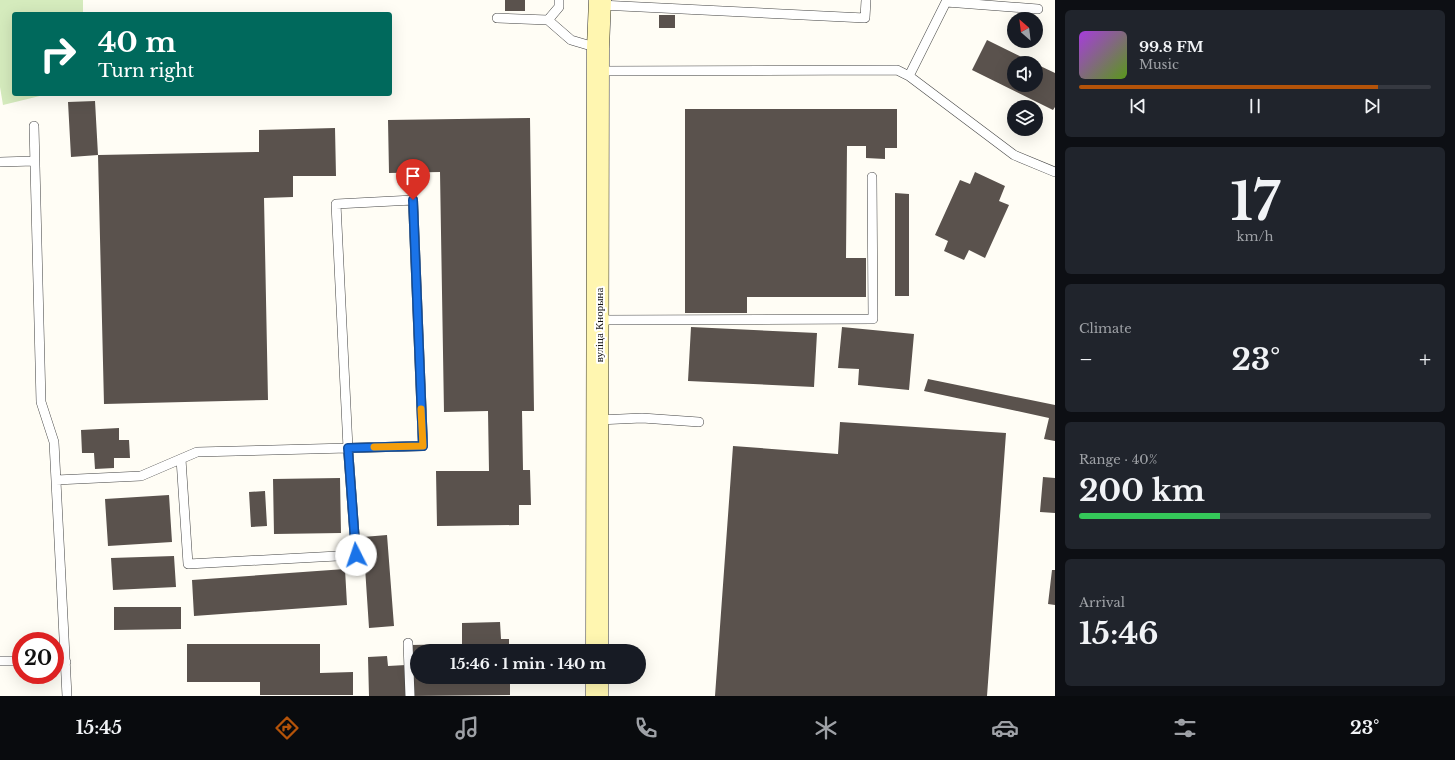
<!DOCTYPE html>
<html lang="en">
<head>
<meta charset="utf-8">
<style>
	:root { --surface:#171b24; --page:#20242c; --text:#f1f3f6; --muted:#9ea1a6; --line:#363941; --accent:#b45309 }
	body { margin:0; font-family:"Libre Baskerville",serif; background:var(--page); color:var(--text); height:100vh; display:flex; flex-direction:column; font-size:15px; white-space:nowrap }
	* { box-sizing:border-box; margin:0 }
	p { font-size:13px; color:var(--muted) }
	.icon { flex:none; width:22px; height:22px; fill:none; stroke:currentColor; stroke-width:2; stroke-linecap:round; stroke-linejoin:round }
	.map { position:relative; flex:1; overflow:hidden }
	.drawer { display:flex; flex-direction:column; gap:10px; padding:10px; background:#0d0f14; width:400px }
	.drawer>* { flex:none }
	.top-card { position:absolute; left:12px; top:12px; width:380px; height:84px; border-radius:4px; box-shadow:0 4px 16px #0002; background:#00695c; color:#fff; overflow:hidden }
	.needle { width:26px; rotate:332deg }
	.buttons { position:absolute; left:1007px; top:12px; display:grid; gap:8px }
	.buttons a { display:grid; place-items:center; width:36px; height:36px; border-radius:50%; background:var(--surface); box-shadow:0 4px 16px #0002; font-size:20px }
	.speed { position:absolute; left:12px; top:632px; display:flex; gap:8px; font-size:20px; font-weight:700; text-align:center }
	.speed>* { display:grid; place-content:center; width:52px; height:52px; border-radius:50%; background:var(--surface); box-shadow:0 4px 16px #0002; line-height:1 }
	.speed .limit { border:6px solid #d22; background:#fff; color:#111 }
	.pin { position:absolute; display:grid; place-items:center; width:34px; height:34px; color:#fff; margin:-41px -17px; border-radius:50% 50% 50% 0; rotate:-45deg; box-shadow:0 0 4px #0007 }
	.pin .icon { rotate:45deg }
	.me { position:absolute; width:44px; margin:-22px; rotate:356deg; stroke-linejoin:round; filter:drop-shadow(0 0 3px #0008) }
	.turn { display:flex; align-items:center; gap:14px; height:84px; padding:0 20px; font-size:18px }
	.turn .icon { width:52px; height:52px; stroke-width:2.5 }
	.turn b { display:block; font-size:28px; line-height:34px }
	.big { font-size:30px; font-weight:700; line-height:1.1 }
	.drawer .tile { flex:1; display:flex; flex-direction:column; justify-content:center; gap:6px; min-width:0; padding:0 14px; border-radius:6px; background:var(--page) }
	.drawer .dial { align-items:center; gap:0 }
	.dial b { font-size:52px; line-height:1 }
	.song { display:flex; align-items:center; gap:12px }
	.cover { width:48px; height:48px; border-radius:6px; background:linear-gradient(135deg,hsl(280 70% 55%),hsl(90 70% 35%)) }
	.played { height:4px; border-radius:2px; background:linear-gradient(90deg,var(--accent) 85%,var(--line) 85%) }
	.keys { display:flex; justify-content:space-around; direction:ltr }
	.heat { display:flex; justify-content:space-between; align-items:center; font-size:22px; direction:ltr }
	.charge { height:6px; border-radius:3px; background:linear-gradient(90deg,#34c759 40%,var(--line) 0) }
	.trip { position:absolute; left:410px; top:644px; width:236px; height:40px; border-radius:20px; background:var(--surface); box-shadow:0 4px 16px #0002; font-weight:700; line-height:40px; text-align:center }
	.menu { display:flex; height:64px; justify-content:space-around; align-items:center; background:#090b0e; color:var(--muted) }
	.menu .icon { width:28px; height:28px }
	.menu .current { color:var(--accent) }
	.menu b { font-size:18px; color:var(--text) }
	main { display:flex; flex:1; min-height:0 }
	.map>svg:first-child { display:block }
	.green { fill:#d5ebbd }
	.building { fill:#5a524d }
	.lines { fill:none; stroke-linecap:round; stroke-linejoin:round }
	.service-casing { stroke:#444; stroke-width:10 }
	.secondary-casing { stroke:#333; stroke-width:23 }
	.service { stroke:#fff; stroke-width:9 }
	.secondary { stroke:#fff6b0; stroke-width:22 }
	.route-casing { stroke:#114b97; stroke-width:10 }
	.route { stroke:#1a73e8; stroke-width:7 }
	.slow { stroke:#f59e0b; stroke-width:7 }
	.labels { text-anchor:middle; stroke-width:4; stroke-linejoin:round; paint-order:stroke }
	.street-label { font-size:11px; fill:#111; stroke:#fff }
</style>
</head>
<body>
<main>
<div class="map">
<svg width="1055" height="696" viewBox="0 0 1055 696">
	<rect width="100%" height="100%" fill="#fffdf5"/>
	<path class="green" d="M0,0H83V14H14V94H48L3,105L0,87Z"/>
	<path class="building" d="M505,0H525V11H505Z
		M659,15H675V28H659Z
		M987,40L1034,63H1014V85H1036V64L1055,73V107L1053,110L972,70Z
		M95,101L98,155L71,157L68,102Z
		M685,109H897V148H885V159L866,158V146H847L846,258H866V297H747V313H685Z
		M530,118L534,411H522L523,470H530L531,505H519V525L437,526L436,471H489L488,411L444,412L440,172L389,173L388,120Z
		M335,128L336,176H293V197L264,198L268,400L104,404L98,155L259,152V130Z
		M975,172L1005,186L999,201L1009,205L985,258L969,250L964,260L944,251L948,241L935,235L960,180L970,184Z
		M895,193L909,194V296H895Z
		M691,327L817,333L814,387L688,381Z
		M842,327L914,334L909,390L858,385L859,369L838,368Z
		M928,379L1055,405V441L1044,439L1049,418L924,391Z
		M840,422L1006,433L987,696H715L733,446L838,454Z
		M119,428V440H129L130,458H114V468L95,469L94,453H82L81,430Z
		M1043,477L1055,478V513L1040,512Z
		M340,478L341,533L274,534L273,479Z
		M265,491L267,526L251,527L249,492Z
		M169,495L172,542L108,546L105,499Z
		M387,535L394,626L369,628L363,537Z
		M174,556L176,587L113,590L111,558Z
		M345,569L347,605L194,616L192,580Z
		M1052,570H1055V605L1048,604Z
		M114,607H181V629L114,630Z
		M500,622L501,639H509V651H417V677H510V695L411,696V645L462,644V623Z
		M187,644H320V673L353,672V695H260V682H187Z
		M387,656L388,666L406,665L407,696H369L368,657Z"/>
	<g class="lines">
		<g class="service-casing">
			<path id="service" d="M600,5L865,18L866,0
				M497,18L548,20L571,40L598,48
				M548,20L559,7V0
				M598,71L897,70L909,76L1014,155L1055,172
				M909,76L946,2L1038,9
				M34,126L41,402L54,442L67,696
				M0,162L34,161
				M599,320L873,319L872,177
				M598,420L642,418L699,422
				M56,480L141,476L197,452L423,446L413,200L336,204L348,448L356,555L188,564L181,459
				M408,643L410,696
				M0,661H21
				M55,662H66"/>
		</g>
		<g class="secondary-casing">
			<path id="secondary" d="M597,651L598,48L600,0
				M597,696V677"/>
		</g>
		<use href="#service" class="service"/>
		<use href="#secondary" class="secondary"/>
	</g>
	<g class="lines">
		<g class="route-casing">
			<path id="route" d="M356,555L348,448L423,446L413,200"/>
		</g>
		<use href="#route" class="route"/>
		<path class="slow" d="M374,447L423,446L421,409"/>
	</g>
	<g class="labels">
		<g class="street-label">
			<text transform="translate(599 325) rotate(-90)" y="4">вуліца Кнорына</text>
		</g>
	</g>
</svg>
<div class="buttons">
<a><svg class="needle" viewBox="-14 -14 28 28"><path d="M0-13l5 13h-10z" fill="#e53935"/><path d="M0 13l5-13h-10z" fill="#9ea1a6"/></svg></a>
<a><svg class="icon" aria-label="sound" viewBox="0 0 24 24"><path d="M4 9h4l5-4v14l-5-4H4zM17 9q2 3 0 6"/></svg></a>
<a><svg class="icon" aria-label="layers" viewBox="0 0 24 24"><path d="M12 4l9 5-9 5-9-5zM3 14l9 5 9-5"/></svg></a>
</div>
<div class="speed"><div class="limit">20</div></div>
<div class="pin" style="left:413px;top:200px;background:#d93025"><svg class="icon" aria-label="arrive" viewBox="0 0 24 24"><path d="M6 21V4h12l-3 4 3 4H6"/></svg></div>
<svg class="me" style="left:356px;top:555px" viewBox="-20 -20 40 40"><circle r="19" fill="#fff"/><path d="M0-13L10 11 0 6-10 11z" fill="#1a73e8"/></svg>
<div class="trip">15:46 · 1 min · 140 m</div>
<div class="top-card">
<div class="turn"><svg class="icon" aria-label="right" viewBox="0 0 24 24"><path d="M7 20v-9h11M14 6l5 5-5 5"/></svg><div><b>40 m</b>Turn right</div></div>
</div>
</div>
<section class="drawer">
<div class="tile">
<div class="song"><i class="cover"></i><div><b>99.8 FM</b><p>Music</p></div></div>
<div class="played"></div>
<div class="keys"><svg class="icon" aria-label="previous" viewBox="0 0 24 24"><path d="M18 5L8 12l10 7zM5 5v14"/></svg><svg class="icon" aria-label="pause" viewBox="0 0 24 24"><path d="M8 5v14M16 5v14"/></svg><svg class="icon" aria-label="next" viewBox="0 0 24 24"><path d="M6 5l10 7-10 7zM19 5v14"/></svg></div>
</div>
<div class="tile dial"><b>17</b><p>km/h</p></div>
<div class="tile"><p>Climate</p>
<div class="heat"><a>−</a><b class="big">23°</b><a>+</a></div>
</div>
<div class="tile"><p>Range · 40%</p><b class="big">200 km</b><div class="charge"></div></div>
<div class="tile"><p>Arrival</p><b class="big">15:46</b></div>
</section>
</main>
<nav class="menu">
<b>15:45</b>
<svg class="icon current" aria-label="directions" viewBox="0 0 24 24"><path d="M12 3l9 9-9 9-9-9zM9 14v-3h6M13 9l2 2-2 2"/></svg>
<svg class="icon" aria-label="music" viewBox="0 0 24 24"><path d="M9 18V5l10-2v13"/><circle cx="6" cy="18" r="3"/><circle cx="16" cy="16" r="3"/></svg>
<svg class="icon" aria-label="phone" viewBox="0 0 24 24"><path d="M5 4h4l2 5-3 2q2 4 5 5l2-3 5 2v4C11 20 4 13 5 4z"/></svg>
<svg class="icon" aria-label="climate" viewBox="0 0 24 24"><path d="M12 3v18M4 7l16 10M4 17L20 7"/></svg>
<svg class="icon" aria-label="car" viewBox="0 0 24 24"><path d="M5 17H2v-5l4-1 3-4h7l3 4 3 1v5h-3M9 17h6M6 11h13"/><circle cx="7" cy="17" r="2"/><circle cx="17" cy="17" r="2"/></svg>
<svg class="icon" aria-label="filters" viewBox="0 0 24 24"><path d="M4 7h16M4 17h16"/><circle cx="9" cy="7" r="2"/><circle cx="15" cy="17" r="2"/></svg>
<b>23°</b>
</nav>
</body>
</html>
